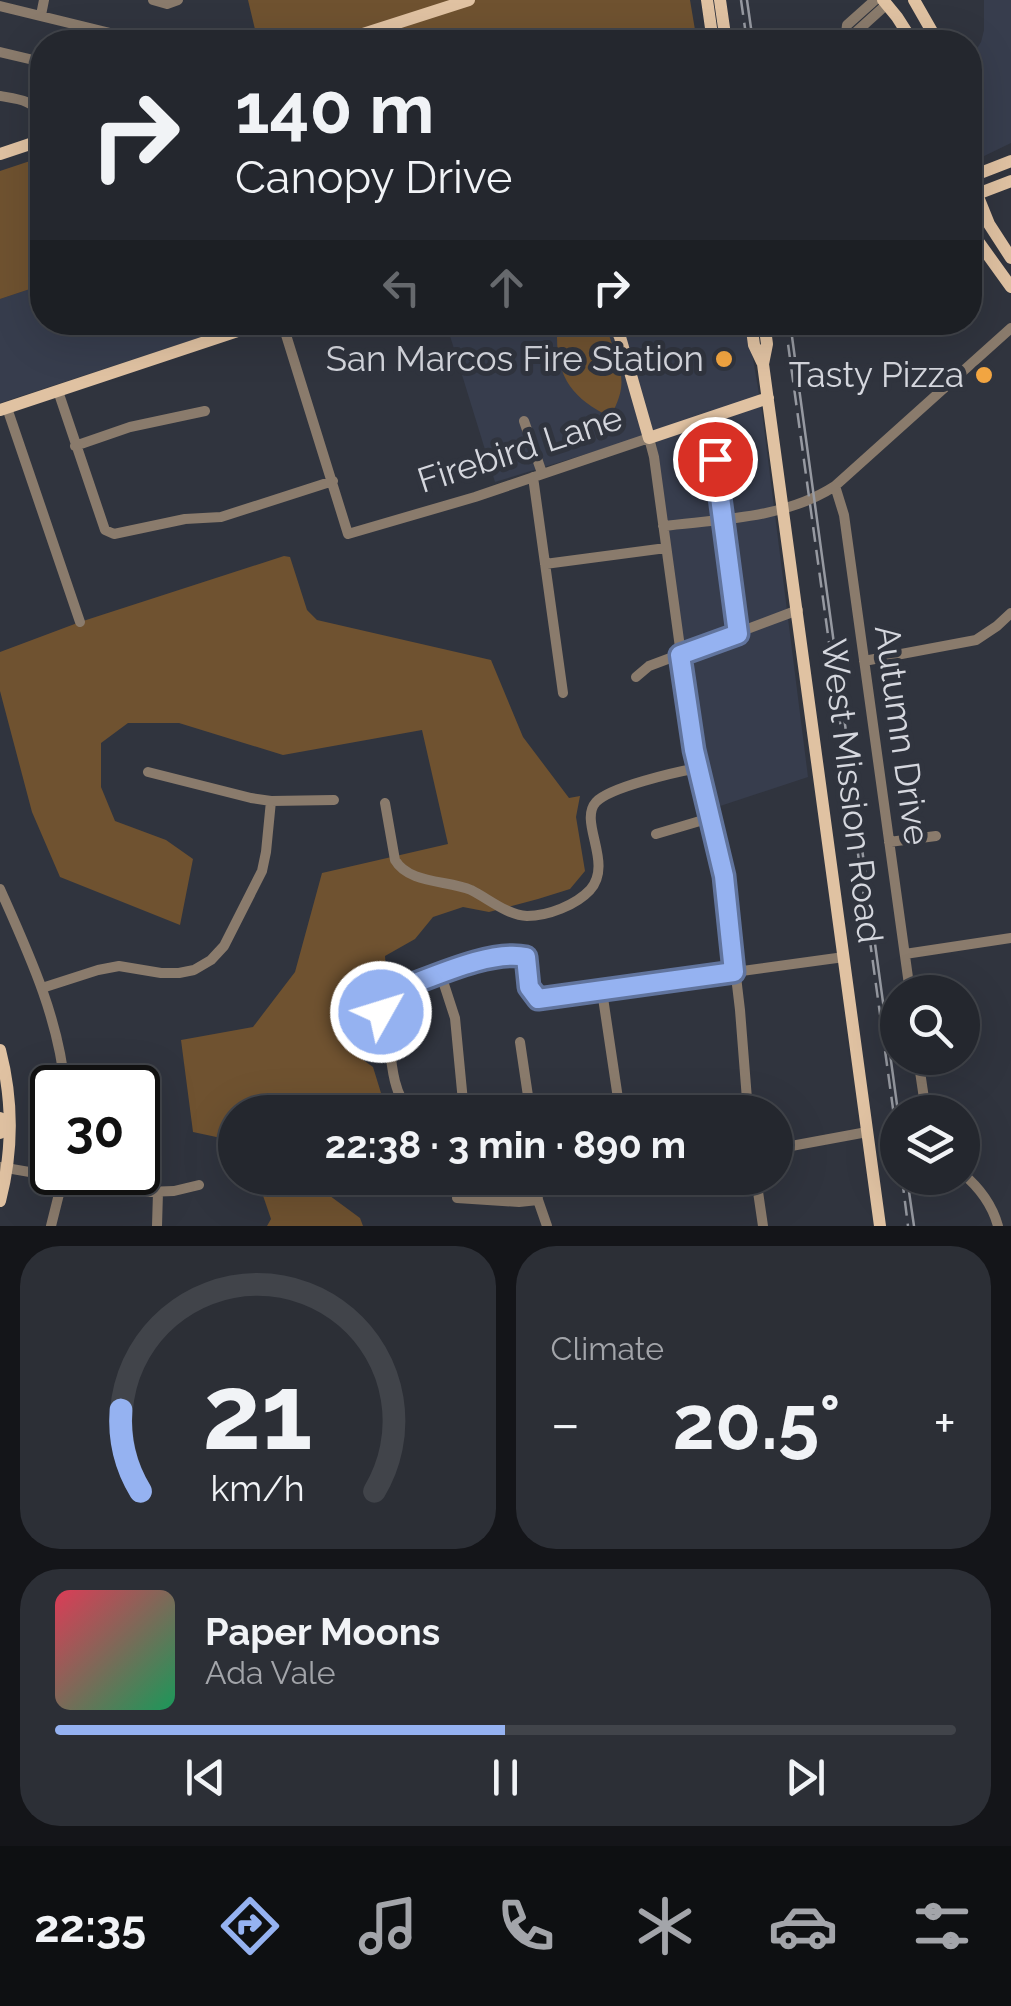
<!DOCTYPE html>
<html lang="en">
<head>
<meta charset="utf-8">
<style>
	:root { --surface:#24272e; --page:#2c2f36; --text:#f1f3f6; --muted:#a3a5aa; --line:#41444a; --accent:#95b2f1 }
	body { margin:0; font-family:Raleway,sans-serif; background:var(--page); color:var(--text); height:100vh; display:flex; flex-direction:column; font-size:38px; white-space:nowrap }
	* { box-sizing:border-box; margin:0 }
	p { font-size:32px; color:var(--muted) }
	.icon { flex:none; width:55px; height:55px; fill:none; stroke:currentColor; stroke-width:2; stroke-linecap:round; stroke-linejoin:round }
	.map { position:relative; height:1226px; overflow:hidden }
	.drawer { display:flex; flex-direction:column; gap:20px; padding:20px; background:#141519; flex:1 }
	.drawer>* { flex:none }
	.guide { position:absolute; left:30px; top:30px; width:952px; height:305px; border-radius:40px; box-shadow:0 10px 40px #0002,0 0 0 2px var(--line); background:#24272e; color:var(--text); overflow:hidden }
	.tools { position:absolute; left:880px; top:975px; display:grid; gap:20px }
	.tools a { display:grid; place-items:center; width:100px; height:100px; border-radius:50%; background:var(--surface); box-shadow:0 10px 40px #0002,0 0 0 2px var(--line); font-size:50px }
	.speed { position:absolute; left:30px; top:1065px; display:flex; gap:20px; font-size:50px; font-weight:700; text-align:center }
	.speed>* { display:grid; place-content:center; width:130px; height:130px; border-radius:50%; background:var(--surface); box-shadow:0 10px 40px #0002,0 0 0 2px var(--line); line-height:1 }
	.speed .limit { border:5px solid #111; border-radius:15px; background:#fff; color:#111 }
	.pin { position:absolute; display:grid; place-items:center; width:85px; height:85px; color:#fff; margin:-42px; border:5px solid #fff; border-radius:50%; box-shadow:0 2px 10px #0007 }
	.me { position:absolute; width:110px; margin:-55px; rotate:51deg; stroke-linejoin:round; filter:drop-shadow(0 0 8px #0008) }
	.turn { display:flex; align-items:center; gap:35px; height:210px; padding:0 40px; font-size:45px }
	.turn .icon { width:130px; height:130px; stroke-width:2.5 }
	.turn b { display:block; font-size:70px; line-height:85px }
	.lanes { display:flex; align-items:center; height:95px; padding:0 40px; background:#0003; justify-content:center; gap:50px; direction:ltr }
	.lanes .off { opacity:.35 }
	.big { font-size:75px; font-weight:700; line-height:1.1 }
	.drawer .tile { flex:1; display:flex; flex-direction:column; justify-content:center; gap:15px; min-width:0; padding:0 35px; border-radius:40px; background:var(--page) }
	.drawer .dial { align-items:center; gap:0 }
	.dial svg { height:260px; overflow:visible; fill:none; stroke:var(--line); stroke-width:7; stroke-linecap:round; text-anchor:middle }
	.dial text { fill:var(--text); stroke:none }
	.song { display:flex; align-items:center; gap:30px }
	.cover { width:120px; height:120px; border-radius:15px; background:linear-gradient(135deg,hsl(350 70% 55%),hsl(150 70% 35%)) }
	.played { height:10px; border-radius:5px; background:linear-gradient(90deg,var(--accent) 50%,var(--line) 50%) }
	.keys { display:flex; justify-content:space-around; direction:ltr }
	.heat { display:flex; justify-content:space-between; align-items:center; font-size:55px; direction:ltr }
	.drawer .tiles { flex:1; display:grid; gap:20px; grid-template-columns:1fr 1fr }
	.tile:last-child { grid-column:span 2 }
	.trip { position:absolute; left:218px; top:1095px; width:575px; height:100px; border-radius:50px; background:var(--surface); box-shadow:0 10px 40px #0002,0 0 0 2px var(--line); font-weight:700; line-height:100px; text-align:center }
	.menu { display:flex; height:160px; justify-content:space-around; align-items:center; background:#0e1012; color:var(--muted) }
	.menu .icon { width:70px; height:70px }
	.menu .on { color:var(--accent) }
	.menu b { font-size:45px; color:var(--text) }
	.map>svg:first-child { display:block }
	.built { fill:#373d4d }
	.green { fill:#6f5230 }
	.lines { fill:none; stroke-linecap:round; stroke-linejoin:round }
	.minor { stroke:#8a7b6c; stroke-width:10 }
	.major { stroke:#e0c2a2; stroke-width:12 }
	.tram { stroke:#9699a1; stroke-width:2.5 }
	.rail { stroke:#9699a1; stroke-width:2.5; stroke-dasharray:15 8; stroke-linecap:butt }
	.route-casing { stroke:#61749d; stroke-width:25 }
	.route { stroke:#95b2f1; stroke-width:18 }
	.poi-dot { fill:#f2a541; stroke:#30343e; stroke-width:4 }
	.labels { text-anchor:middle; stroke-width:10; stroke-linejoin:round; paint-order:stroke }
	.poi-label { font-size:35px; fill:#d5d7de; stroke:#30343e; text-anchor:end }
	.street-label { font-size:35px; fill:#d5d7de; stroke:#30343e }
</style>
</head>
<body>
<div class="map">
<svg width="1011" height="1226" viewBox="0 0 1011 1226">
	<rect width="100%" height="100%" fill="#30343e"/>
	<path class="built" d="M984,0H1011V143L980,158L975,152L970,124V60L981,42L984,30Z
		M42,285V322L244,323L0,403V299Z
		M446,323H747L762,412L808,777L699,813L655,433L495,482Z"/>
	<path class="green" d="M248,0H690L697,42H258Z
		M42,157V285L0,299V171Z
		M587,329L609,335C620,370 630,382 610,417C574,399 557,379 557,337Z
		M284,556L290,557L307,610L317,620L491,660L523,737L569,798L580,796L576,817L585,871L570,889L538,899L489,912L463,907L433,917L415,939L385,956L387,985L334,1006L338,1034L345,1047L373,1067L385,1106L390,1112H235V1141L193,1132L181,1040L253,1027L295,972L322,873L448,844L422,730L283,755L179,723H128L101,743V787L115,821L166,840L193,859L180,925L60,877L32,812L0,691V652L80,622Z
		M257,1178H320L326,1193L360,1218L363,1226H267L271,1219Z"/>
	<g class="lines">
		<path class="minor" d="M153,0L167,4L178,0
			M0,6L147,42
			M41,15L44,0
			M846,34L855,33L887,4
			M846,34L847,25L875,0
			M0,52L42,62
			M0,96C17,99 34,100 42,116
			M282,322L348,534L475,497L649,438L654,457L694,750L724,876L740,1010L748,1112
			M58,391L105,530L114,534L185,519L221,517L333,481
			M7,408L80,622
			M710,418L738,634
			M524,421L542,473
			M75,446L130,427L205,411
			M533,477L563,693
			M835,486L844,515L910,992
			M663,526C721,519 784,519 835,486L1011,328
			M545,564L666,548
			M864,661L976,640L997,626L1011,613
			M636,677L649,666L798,610
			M148,772L251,798L271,801L334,800
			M385,803L395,860C409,884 448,880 471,890C489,899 507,915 527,916C548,916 576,905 590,890C614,863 578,822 596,802C610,787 676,772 698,768
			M656,834L710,818
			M889,842L936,836
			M0,889C28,952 59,1018 65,1088
			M905,954L1011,938
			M441,975L455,1018L464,1112
			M42,988L98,970L119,966L161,973H179L194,970L211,960L224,946L262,871L266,852L271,801
			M602,991L620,1112
			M520,1042L528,1096L527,1112
			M918,1058L926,1112
			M412,1112C389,1095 391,1044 386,1016L381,1012C380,1000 384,997 394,991C429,979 491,949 526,957L529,987L538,999L844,957
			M775,1149L867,1132
			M0,1167L146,1192L174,1191L199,1185
			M962,1173C980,1188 992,1204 998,1226
			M536,1178L538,1200L547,1226
			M756,1178L763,1226
			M457,1198L519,1202L538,1200
			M51,1226L64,1174
			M157,1226L158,1192"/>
		<path class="major" d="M707,0L713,42
			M720,0L726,42
			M883,0L897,17L913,42
			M914,0L938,42
			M338,42L469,0
			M0,154L42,140
			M970,177L989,224L1011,258
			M970,177L1011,161
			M972,196L1011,181
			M970,230L1011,287
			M613,322L620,337L649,438L768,398
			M751,322L754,345L762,362
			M764,322L767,344L763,364L880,1226
			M0,410L265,322
			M0,1050C13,1100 13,1151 0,1201
			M0,1118V1133"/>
		<path class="tram" d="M747,0L753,42
			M790,322L898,1112
			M907,1178L914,1226"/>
		<path class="rail" d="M741,0L747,42
			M785,322L898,1145
			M902,1178L908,1226"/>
	</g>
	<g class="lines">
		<g class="route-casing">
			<path id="route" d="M381,1012C380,1000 384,997 394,991C429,979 490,949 526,957L529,987L538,999L734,972L724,876L694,750L680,655L738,634L715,459"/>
		</g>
		<use href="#route" class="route"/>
	</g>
	<g class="poi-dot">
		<circle cx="724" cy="359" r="10"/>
		<circle cx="984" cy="375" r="10"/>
	</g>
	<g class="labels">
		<g class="poi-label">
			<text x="704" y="371">San Marcos Fire Station</text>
			<text x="964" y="387">Tasty Pizza</text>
		</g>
		<g class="street-label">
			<text transform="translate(520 449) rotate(-18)" y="12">Firebird Lane</text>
			<text transform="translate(902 735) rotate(82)" y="12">Autumn Drive</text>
			<text transform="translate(852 791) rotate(83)" y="12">West Mission Road</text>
		</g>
	</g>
</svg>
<div class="tools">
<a><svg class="icon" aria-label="search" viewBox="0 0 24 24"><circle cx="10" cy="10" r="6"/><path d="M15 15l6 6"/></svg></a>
<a><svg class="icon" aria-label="layers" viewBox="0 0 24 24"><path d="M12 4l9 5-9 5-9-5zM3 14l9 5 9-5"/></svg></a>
</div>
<div class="speed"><div class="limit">30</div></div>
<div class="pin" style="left:715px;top:459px;background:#d93025"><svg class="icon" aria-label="arrive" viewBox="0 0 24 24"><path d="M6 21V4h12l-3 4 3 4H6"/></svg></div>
<svg class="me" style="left:381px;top:1012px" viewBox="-20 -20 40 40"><circle r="17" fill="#95b2f1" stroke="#fff" stroke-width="3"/><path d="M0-11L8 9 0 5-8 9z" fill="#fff"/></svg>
<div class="trip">22:38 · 3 min · 890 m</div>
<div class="guide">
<div class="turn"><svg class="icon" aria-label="right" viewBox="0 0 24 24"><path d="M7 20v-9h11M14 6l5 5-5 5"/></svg><div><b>140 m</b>Canopy Drive</div></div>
<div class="lanes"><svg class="icon off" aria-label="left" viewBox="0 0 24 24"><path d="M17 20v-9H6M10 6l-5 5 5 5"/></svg><svg class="icon off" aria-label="ahead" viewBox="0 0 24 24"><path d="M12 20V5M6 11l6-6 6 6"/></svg><svg class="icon" aria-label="right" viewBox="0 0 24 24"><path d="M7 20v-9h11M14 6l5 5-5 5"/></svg></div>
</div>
</div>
<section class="drawer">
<div class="tiles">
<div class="tile dial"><svg viewBox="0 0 100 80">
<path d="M14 69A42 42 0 1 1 86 69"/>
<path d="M14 69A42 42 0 0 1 8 44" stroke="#95b2f1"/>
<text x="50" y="56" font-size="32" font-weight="700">21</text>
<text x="50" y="72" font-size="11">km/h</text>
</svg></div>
<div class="tile"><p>Climate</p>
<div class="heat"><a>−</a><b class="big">20.5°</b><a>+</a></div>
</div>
<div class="tile">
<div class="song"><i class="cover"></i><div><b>Paper Moons</b><p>Ada Vale</p></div></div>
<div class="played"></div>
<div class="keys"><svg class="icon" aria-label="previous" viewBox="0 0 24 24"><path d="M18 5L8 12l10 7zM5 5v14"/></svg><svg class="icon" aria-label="pause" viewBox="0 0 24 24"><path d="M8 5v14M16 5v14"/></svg><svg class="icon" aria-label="next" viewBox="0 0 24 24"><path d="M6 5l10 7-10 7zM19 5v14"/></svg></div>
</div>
</div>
</section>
<nav class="menu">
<b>22:35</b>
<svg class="icon on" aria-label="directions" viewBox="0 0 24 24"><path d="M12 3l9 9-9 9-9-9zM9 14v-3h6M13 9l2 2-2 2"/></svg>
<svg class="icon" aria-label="music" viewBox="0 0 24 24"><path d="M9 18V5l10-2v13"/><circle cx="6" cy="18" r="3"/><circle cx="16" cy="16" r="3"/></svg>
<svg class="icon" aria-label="phone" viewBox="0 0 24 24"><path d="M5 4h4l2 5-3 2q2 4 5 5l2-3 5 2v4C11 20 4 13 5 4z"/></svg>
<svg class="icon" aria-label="climate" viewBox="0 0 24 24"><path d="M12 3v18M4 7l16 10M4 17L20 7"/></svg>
<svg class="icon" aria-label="car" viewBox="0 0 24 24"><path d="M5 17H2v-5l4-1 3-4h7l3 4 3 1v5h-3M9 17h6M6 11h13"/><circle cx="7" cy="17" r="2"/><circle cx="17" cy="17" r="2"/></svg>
<svg class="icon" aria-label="filters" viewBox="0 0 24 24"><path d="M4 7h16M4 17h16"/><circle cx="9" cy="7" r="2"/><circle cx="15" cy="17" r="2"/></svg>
</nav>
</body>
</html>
